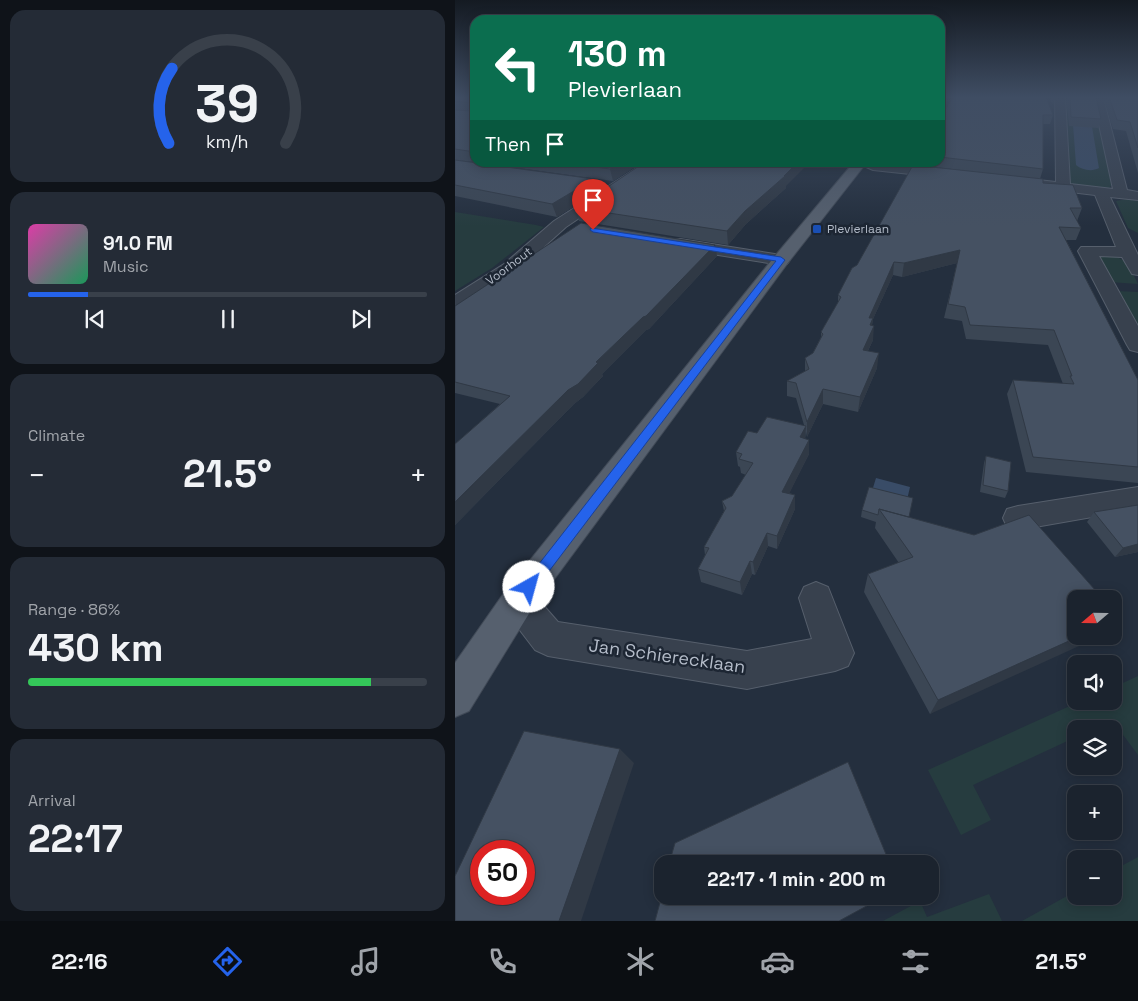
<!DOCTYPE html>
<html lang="en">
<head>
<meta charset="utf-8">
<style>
	:root { --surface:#1b232e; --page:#242b36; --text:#f1f3f6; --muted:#a0a4aa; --line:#39404a; --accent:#2563eb }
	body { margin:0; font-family:"Space Grotesk",sans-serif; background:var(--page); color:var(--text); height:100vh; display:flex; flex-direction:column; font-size:19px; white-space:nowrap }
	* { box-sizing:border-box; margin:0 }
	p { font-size:16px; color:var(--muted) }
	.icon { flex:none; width:28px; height:28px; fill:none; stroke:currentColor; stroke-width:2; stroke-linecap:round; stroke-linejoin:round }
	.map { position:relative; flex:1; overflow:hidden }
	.drawer { display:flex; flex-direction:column; gap:10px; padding:10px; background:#0f1319; width:455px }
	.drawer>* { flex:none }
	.guide { position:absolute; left:15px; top:15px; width:475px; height:152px; border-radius:15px; box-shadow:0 2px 12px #0003,0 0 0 1px var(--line); background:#0b6e4f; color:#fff; overflow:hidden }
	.needle { width:32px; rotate:250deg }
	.tools { position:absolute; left:612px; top:590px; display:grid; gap:10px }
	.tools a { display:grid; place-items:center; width:55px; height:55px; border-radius:10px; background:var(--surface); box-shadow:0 2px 12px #0003,0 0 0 1px var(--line); font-size:25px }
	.speed { position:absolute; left:15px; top:840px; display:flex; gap:10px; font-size:25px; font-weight:700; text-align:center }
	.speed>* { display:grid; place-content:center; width:65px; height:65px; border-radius:50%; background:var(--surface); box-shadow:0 2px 12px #0003,0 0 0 1px var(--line); line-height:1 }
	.speed .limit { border:8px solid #d22; background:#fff; color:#111 }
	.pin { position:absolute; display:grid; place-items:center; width:42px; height:42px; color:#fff; margin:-51px -21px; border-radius:50% 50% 50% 0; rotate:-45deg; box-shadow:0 0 5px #0007 }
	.pin .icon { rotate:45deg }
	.me { position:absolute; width:55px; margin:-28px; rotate:38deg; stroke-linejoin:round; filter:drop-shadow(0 0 4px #0008) }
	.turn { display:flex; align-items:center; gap:18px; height:105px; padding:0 15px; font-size:22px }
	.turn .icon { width:65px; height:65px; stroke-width:2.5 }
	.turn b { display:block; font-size:35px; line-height:42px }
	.then { display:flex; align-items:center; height:48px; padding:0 15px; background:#0003; gap:10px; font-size:19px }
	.big { font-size:38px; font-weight:800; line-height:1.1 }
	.drawer .card { flex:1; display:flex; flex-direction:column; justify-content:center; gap:8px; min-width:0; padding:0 18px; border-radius:15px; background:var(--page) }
	.drawer .dial { align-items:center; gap:0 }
	.dial svg { height:130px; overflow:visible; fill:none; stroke:var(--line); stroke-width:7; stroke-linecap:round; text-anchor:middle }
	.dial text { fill:var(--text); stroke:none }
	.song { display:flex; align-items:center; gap:15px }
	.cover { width:60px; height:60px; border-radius:8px; background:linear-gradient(135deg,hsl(320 70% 55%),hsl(150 70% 35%)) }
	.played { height:5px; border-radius:2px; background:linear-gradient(90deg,var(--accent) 15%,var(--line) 15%) }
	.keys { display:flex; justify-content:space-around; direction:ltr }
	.heat { display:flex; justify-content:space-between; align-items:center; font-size:28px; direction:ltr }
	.charge { height:8px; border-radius:4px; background:linear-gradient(90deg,#34c759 86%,var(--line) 0) }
	.trip { position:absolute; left:199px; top:855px; width:285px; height:50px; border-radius:15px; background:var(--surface); box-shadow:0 2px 12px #0003,0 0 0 1px var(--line); font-weight:800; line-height:50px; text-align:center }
	.menu { display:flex; height:80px; justify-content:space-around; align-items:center; background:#0b0e12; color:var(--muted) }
	.menu .icon { width:35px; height:35px }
	.menu .on { color:var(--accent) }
	.menu b { font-size:22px; color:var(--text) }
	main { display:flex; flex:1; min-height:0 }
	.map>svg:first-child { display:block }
	.green { fill:#263c3f }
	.water { fill:#394c67 }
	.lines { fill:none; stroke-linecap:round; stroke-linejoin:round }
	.minor-casing { stroke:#565f6c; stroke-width:2 }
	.major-casing { stroke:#414a57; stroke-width:2 }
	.minor { fill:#38414e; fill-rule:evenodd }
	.major { fill:#56606e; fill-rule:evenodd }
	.wall { fill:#3b4654 }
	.shaded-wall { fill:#303945 }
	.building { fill:#455162; stroke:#303945; fill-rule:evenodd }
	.route { fill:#2563eb; stroke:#184099 }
	.transit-dot { fill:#1a4fb4; stroke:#1d2633; stroke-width:2 }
	.labels { text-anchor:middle; stroke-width:5; stroke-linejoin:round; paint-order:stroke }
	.far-poi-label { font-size:12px; fill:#b4bcc9; stroke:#1d2633; text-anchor:start }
	.far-street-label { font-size:12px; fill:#b4bcc9; stroke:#1d2633 }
	.near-street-label { font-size:18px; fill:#b4bcc9; stroke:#1d2633 }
</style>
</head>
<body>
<main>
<section class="drawer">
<div class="card dial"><svg viewBox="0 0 100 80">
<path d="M14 69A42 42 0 1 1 86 69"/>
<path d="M14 69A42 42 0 0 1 16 23" stroke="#2563eb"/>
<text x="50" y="56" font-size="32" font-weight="700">39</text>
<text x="50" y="72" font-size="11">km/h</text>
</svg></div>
<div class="card">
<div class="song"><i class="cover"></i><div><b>91.0 FM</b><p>Music</p></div></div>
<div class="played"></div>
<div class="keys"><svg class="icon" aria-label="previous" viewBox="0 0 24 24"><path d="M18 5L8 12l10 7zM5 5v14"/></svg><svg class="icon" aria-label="pause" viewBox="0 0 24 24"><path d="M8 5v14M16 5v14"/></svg><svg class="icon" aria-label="next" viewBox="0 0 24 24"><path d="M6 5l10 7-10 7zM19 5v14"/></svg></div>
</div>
<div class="card"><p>Climate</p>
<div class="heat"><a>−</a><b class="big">21.5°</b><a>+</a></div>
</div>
<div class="card"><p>Range · 86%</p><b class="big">430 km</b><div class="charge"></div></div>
<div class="card"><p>Arrival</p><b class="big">22:17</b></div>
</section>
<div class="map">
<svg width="683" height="921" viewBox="0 0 683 921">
	<rect width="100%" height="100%" fill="#242f3e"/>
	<path class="green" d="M609,97H616L634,170L642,169L632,97H640L657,184L654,188L618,185L612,180Z
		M673,199L683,200V233L673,228L661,201Z
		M0,212L81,225L89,227L37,268L0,291Z
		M642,257C669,254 672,261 683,284L654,282Z
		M662,291L683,292V328Z
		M683,676V755L657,720L638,729H621V737L518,785L536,820L506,835L473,770L626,701H659V687Z
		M683,857V921H567L621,891V896H659V870Z
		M534,894L547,921H428L465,901L472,917Z"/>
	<path class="water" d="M616,97H632L644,168C637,172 627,170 621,165Z
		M421,478L455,487L452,500L417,491Z"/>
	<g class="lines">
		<g class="minor-casing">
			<path id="minor" d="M600,97H610L615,184L658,189L638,97H648L672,190L683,192V200L655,197L683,255V275L677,274L667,257L644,256L683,326V352L675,350L672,345L623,251L626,247H661L640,195L583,188L576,184L583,180L601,182Z
				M191,162H207L111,227L61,272L7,307L0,309V295L49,264L99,221Z
				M400,162H421L493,170L500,174L493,178L418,170Z
				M225,239L326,255L332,256L335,260L332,264L326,265L219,248L217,244L219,240Z
				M683,487V509L563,530L552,527L548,518L552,509L563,506Z
				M361,582L373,587L399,653L393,666L380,671L292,689L93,656L80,650L51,612L46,601L51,590L63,585L75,590L103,622L292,651L357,639L344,598L349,587Z"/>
		</g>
		<g class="major-casing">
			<path id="major" d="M399,162H412L332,264L75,612L14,711L0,717V663L51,590L320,256Z"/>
		</g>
		<use href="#minor" class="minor"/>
		<use href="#major" class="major"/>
	</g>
	<path class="wall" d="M0,97H20V162L0,160Z
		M498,97L598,115L595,124H588V169L585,179L588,183L627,208L622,221L626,228L621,240H611L683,380V483L571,472L552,394L558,380L608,384L593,345L511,339L507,321L489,318L502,263L447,277L438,275L418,319L417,325L418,340L413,351L422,368L403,412L368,404L352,437L351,432L350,439L354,440V454L334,493L340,495V509L322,549L313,546L300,575L297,574L287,595L246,582L243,569L250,555L249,547L269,511L267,501L277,496L291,475L286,473L285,467L283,466L281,452L302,433L349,425L341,398L332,396V381L350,371V358L358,353L366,337V332L383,303V295L531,173L462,165V162H485V119Z
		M593,97H600L598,104Z
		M611,97H641L646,119L643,128L614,126Z
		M648,97H683V173L671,131L658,129Z
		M0,160L139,179L143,191L102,217L0,196Z
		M20,162H187L158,181Z
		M331,186V188L291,224L273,245L124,221L121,208Z
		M262,256L194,329L191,330L147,374L148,376L128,397L119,404L0,525V444L45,404L0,393V306Z
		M531,456L553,491L550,498L525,492L529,463Z
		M414,487L454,517L648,599L475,714L409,592L413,574L444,563L420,528L421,522L406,517L407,510Z
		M683,505V552L660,557L632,522L639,512Z"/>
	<path class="shaded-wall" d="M166,162H187L158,181L155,169Z
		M343,162H355L331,186V188L291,224L273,245L272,231L290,211Z
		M139,179L143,191L102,217L97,204Z
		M260,245L262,256L194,329L191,330L147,374L148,376L128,397L119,404L0,525V502Z
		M505,250L502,263L447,277L449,263Z
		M439,262L438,275L418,319L416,332L419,326L418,340L406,365L408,350L414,318Z
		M424,353L422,368L403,412L405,397Z
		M368,389V404L352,437V422Z
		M351,426L350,440L345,437Z
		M354,440V454L328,506L327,492Z
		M340,495V509L322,549V536Z
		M312,533L313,546L300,575L298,562Z
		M683,544V552L660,557L668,548Z
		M295,561L297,574L287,595L285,582Z
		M665,618L659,625V621Z
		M625,636H646L475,714L483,700Z
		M165,749L179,763L126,921H104Z"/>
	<path class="building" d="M0,97H20V152L0,149V110L17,111L16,103L0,101Z
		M498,97H591L598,115H588V169L485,157V119Z
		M615,97H641L646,119L616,117Z
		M654,97H683V148L675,122L662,120Z
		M0,160L139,179L97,204L0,185Z
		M103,162H166L155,169Z
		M190,162H343L329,176H330L290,211L272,231L121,208Z
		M458,165L588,179V183L618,185L627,208H615L626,228L604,227L683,380V467L578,457L558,380L619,384L615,376H617L599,330L515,325L510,307L493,304L505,250L449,263L439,262L414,318H418L415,325L419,326L408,350L424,353L405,397L368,389L352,422L341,383L332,381L354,369L350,358L358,353L368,334L366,332L386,297L383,295L397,268L402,265Z
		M126,223L260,245L191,316L188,317L141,362L143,363L123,384L113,390L0,502V444L55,396L0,382V306Z
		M312,417L351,426L345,437L354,440L327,492L340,495L322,536L312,533L298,562L295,561L285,582L243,569L254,548L249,547L271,508L267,501L277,496L298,463L284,459L287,454L281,452L293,431L302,433Z
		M531,456L556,462L553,491L528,485Z
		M414,487L458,498L454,517L424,509L423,515L407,510Z
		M683,505V544L668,548L639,512Z
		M424,509L519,535L574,515L648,599H621V636H625L483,700L413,574L458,557Z
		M659,611L665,618L659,621Z
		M69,731L165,749L104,921H0V876ZM26,851H69V894H26Z
		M393,762L435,864H214L220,843Z
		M208,891V896H430L384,921H200Z"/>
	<linearGradient id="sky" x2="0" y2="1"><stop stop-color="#141a22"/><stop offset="0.43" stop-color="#3f4d63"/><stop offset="1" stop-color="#3f4d63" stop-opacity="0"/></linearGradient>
	<rect width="683" height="226" fill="url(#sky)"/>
	<path class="route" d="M136,228L326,257L330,260L79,591L74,593L69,591L67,587L69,583L321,261L138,232L135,230Z"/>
	<rect class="transit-dot" x="357" y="224" width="10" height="10" rx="2.5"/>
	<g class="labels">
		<g class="far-poi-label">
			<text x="372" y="233">Plevierlaan</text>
		</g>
		<g class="far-street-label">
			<text transform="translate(54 266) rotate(-37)" y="4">Voorhout</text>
		</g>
		<g class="near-street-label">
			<text transform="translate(212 656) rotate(8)" y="6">Jan Schierecklaan</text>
		</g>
	</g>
</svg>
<div class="tools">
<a><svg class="needle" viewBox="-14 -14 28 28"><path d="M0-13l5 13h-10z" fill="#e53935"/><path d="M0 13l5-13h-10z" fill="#a0a4aa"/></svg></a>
<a><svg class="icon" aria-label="sound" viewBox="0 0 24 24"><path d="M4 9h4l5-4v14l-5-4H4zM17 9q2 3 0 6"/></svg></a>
<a><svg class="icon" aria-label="layers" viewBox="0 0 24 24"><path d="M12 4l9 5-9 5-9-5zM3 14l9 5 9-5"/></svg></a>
<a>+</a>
<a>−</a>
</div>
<div class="speed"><div class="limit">50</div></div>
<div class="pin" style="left:138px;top:230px;background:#d93025"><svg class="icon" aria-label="arrive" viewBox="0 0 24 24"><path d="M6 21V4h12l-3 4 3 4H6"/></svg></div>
<svg class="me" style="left:74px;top:587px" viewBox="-20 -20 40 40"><circle r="19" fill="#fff"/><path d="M0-13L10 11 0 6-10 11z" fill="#2563eb"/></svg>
<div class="trip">22:17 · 1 min · 200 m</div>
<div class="guide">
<div class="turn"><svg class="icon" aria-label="left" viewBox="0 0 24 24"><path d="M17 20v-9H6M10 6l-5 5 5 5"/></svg><div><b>130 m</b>Plevierlaan</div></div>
<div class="then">Then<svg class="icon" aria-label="arrive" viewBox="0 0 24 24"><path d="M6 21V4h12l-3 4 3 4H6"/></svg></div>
</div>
</div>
</main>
<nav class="menu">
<b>22:16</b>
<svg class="icon on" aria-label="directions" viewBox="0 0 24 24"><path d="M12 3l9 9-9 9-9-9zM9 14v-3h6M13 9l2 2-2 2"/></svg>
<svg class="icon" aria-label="music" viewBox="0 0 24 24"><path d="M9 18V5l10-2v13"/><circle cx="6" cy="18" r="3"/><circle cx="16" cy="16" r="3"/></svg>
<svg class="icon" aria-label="phone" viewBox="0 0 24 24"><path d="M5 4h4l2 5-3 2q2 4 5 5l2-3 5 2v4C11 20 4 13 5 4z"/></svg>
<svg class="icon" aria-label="climate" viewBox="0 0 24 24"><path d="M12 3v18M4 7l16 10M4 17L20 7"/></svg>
<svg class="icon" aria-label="car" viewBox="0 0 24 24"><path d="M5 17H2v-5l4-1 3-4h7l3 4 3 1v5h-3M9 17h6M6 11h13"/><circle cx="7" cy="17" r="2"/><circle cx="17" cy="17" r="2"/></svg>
<svg class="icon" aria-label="filters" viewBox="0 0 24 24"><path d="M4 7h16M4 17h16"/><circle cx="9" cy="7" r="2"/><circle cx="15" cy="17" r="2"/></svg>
<b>21.5°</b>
</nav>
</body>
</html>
